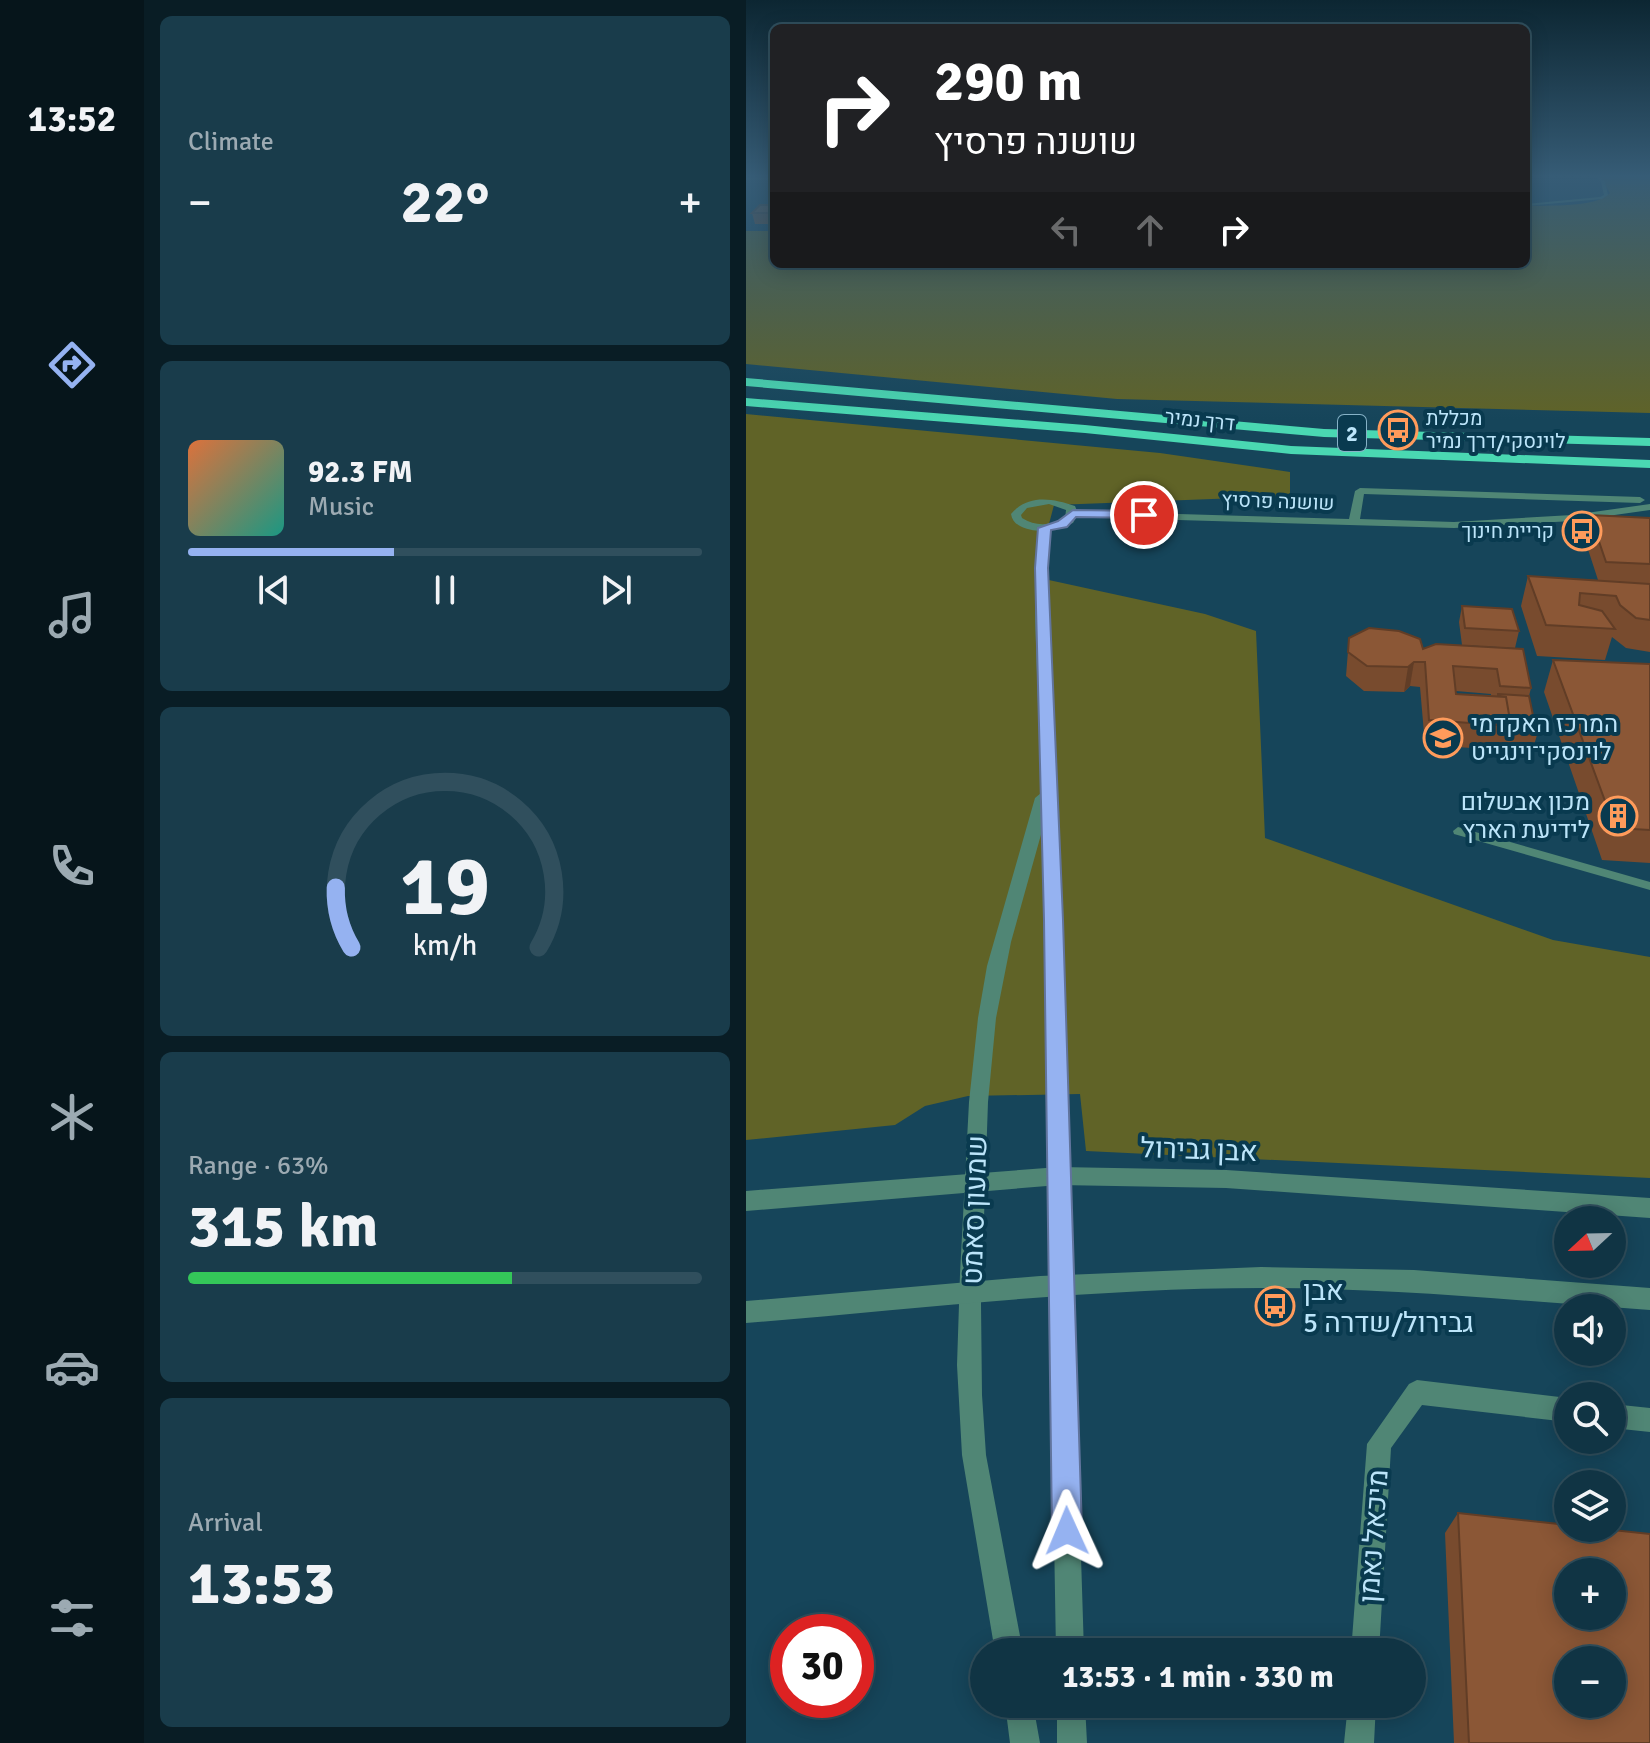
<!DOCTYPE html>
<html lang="en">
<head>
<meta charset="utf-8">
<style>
	:root { --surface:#103444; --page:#193c4b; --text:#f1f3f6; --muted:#9caab2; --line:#304f5d; --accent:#95b2f1 }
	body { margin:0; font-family:Signika,Heebo,sans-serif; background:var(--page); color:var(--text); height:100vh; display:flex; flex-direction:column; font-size:30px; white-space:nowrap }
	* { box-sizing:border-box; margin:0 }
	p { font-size:26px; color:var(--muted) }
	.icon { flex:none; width:44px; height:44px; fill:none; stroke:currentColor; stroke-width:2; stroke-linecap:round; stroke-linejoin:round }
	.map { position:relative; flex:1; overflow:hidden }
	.drawer { display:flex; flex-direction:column; gap:16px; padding:16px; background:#091d25; width:602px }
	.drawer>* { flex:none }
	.hud { position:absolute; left:24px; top:24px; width:760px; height:244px; border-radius:12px; box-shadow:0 4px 20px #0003,0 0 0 2px var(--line); background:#202124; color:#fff; overflow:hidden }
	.needle { width:52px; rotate:248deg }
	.tools { position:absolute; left:808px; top:1206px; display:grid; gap:16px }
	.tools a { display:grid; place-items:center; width:72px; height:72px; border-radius:50%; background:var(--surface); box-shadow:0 4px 20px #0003,0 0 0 2px var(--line); font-size:40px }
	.speed { position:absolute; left:24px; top:1614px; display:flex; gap:16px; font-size:40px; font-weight:700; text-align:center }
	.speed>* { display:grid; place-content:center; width:104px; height:104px; border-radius:50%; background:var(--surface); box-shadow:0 4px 20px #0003,0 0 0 2px var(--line); line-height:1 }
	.speed .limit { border:12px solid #d22; background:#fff; color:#111 }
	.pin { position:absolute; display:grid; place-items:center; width:68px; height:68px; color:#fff; margin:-34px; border:4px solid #fff; border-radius:50%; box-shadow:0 2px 8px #0007 }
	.me { position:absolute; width:88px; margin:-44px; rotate:359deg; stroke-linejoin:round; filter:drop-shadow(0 0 6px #0008) }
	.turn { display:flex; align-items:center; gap:28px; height:168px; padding:0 32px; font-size:36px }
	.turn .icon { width:104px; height:104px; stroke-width:2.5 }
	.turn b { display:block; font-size:56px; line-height:68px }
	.lanes { display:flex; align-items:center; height:76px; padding:0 32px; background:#0003; justify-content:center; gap:40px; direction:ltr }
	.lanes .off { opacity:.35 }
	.big { font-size:60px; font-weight:700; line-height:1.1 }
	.drawer .tile { flex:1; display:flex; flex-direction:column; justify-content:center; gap:12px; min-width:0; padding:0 28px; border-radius:12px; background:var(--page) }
	.drawer .dial { align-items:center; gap:0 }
	.dial svg { height:208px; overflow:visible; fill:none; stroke:var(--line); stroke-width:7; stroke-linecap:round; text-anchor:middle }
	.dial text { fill:var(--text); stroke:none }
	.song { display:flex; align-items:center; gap:24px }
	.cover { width:96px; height:96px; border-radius:12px; background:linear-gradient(135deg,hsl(20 70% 55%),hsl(170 70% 35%)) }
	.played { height:8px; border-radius:4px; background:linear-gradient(90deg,var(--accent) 40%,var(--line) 40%) }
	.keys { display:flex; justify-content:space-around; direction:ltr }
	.heat { display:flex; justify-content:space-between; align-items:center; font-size:44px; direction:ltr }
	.charge { height:12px; border-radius:6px; background:linear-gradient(90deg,#34c759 63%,var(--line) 0) }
	.trip { position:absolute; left:224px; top:1638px; width:456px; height:80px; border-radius:40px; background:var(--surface); box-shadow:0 4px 20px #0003,0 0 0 2px var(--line); font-weight:700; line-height:80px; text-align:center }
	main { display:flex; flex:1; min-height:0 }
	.dock { display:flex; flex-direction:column; width:144px; justify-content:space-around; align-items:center; background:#06151b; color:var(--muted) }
	.dock .icon { width:56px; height:56px }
	.dock .on { color:var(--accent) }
	.dock b { font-size:36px; color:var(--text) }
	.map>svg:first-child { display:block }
	.green { fill:#606327 }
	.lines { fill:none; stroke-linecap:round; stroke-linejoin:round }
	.service { fill:#508675; fill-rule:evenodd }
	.minor { fill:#508675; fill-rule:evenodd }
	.tertiary { fill:#508675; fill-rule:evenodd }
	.trunk { fill:#4ad8b2; fill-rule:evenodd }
	.wall { fill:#784b2e; fill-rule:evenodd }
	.shaded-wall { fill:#613d26 }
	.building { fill:#8b5736; stroke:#613d26; stroke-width:2; fill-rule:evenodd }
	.route { fill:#95b2f1; stroke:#61749d; stroke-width:2 }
	.labels { text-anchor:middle; stroke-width:8; stroke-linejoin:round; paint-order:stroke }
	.far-poi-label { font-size:20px; fill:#bce5fa; stroke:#093a4f; text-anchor:start }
	.far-street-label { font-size:20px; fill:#bce5fa; stroke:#093a4f }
	.shield { fill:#093a4f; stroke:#86b2c7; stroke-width:2 }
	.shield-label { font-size:22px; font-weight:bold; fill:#bce5fa }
	.poi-label { font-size:24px; fill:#bce5fa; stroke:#093a4f; text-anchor:start }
	.near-street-label { font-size:28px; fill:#bce5fa; stroke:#093a4f }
	.near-poi-label { font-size:28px; fill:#bce5fa; stroke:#093a4f; text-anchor:start }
</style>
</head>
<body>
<main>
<nav class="dock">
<b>13:52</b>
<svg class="icon on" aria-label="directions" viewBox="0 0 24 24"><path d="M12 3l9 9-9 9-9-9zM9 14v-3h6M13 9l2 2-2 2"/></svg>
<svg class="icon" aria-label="music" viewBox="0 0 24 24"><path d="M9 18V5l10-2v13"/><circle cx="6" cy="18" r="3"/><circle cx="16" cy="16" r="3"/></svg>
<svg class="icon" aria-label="phone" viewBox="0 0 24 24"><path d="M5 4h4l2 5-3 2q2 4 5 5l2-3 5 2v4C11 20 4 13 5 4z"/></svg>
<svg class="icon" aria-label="climate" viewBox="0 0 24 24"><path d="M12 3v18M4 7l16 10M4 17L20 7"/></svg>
<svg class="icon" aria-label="car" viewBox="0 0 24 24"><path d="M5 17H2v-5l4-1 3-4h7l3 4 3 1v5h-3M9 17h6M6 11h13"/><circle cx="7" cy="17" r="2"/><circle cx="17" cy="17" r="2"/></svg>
<svg class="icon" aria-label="filters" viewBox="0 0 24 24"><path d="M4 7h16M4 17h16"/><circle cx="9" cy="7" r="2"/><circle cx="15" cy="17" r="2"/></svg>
</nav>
<section class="drawer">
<div class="tile"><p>Climate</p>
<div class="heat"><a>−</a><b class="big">22°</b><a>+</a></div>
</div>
<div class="tile">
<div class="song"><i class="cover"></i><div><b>92.3 FM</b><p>Music</p></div></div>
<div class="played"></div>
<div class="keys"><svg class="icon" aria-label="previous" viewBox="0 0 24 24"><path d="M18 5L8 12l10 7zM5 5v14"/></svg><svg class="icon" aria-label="pause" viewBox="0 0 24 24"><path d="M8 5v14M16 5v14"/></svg><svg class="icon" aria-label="next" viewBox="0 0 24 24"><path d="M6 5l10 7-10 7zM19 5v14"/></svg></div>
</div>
<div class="tile dial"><svg viewBox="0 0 100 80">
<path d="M14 69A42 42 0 1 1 86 69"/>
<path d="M14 69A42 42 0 0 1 8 46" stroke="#95b2f1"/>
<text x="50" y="56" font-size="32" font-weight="700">19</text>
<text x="50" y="72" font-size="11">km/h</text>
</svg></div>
<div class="tile"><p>Range · 63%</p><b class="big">315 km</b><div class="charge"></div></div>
<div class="tile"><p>Arrival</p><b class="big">13:53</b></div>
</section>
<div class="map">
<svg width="904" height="1743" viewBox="0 0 904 1743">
	<rect width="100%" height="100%" fill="#16455a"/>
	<path class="green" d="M854,176H904V413L371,399L0,364V231H28V264H780V206C800,205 851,208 864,193Z
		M0,414L414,453L544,472V496L308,505L289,577L459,614L510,631L519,838L807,940L904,957V1178L340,1151L334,1094L222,1096L179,1106L149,1125L0,1140Z"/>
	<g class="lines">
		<path class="service" d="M849,176H853L859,182L862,195L856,199L780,206V204L854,197L858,195L855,182Z
			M0,178H28V180H0Z
			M712,827L904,882V890L708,834L707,831Z"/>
		<path class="minor" d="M614,488L894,497L899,500L894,503L618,494L614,519L708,522L826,515L904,504V510L826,521L708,528L330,517L327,523L304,530L301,614L315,920L338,1652H310L296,831L265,942L250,1018L242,1102L235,1304L236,1395L240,1455L277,1652H249L216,1455L211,1365L214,1274L223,1102L232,1018L241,966L289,798L295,793L289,614L293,531C282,530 267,527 265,514C282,494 306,498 329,506L331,511L603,519L609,491ZM303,504L320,510L319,519C304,525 290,527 276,518L275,515L281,508Z
			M671,1380L822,1398V1422L676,1405L645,1448L633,1652H605L621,1444L663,1384Z
			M866,1404L904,1408V1432L866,1428Z
			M259,1704H287L294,1743H264Z
			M311,1704H339L341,1743H311Z
			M602,1704H630L628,1743H598Z"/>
		<path class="tertiary" d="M313,1167L480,1170L904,1198V1218L480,1188L313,1185L0,1211V1191Z
			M515,1267L668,1270L904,1288V1310C775,1301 647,1288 518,1288C345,1288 172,1309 0,1323V1301L294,1276Z"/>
		<path class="trunk" d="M0,378L578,429L904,438V446L578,437L0,386Z
			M0,398L339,425L545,446L904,460V468L545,454L339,433L0,406Z"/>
	</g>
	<path class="wall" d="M28,205V224H9L6,213Z
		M844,515L904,518V652L880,648L866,637L859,660L791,656L775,606L782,576L852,580L838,537Z
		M716,606L773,631L769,648L716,645L713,622Z
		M603,638L677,649H777L785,688L783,696L791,735L786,752L679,745L674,687L664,686L658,692L618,691L600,676ZM710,691L745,694V696L710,694Z
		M807,660L904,664V863L856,860L798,692Z
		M712,1513L904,1743H708L699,1533Z"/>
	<path class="shaded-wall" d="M668,662L664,686L658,692L662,667Z"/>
	<path class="building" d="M14,205H28V213H6Z
		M844,515L904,518V564L860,562Z
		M782,576L904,584V620L890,618L874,605L870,596L834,593L833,605L856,611L869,629L800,625Z
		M716,606L766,609L773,631L719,628Z
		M623,628L653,631L674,639L677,649L690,644L777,649L785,688L754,686L751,669L707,666L710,694L760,697L765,726L683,720L679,662H668L662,667L621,666L602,652L603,638Z
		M807,660L904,664V830L869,828Z
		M752,694L783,696L791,735L763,733L765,726L760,697L752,696Z
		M712,1513L822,1525V1528H848L904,1534V1743H723ZM822,1572H866V1616H822ZM822,1660H866V1704H822Z"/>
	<linearGradient id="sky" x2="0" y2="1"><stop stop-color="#0c2632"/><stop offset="0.42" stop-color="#365c76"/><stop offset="1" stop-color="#365c76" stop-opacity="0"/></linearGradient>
	<rect width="904" height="420" fill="url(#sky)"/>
	<path class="route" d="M327,510L398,511L404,515L398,518L330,517L321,527L305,530L302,568L317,920L336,1531L331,1541L321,1546L310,1541L306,1531L298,920L289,568L292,528L312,521Z"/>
	<defs>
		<g id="bus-ring" transform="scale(2)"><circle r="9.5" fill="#093a4f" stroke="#ff9b5b" stroke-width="1.5"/><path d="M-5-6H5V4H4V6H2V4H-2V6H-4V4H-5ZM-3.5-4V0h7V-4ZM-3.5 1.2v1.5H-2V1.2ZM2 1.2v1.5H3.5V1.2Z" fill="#ff9b5b"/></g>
		<g id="university-ring" transform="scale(2)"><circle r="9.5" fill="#093a4f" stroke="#ff9b5b" stroke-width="1.5"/><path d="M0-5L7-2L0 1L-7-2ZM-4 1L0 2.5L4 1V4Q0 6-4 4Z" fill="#ff9b5b"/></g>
		<g id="building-ring" transform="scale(2)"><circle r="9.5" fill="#093a4f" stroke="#ff9b5b" stroke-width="1.5"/><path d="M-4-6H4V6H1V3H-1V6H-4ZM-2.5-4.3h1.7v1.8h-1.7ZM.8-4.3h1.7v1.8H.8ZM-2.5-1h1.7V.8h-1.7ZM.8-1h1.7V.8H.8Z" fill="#ff9b5b"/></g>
	</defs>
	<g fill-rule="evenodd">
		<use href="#bus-ring" x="652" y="430"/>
		<use href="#bus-ring" x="836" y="531"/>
		<use href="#university-ring" x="697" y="738"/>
		<use href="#building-ring" x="872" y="816"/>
		<use href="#bus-ring" x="529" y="1306"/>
	</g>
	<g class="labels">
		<g class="far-poi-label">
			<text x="680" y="425">מכללת<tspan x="680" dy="23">לוינסקי/דרך נמיר</tspan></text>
			<text x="808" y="538" text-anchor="end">קריית חינוך</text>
		</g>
		<g class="far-street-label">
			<text transform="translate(454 420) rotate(6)" y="7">דרך נמיר</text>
			<text transform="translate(532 501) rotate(2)" y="7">שושנה פרסיץ</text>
		</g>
		<rect class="shield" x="592" y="415" width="28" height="36" rx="6"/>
		<g class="shield-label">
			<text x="606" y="441">2</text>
		</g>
		<g class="poi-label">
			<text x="725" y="732">המרכז האקדמי<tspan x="725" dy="28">לוינסקי־וינגייט</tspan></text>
			<text x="844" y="810" text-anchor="end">מכון אבשלום<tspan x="844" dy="28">לידיעת הארץ</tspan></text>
		</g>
		<g class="near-street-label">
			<text transform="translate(453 1149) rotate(2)" y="10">אבן גבירול</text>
			<text transform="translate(228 1210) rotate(-88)" y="10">שמעון סאמט</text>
			<text transform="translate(627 1536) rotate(-86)" y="10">מיכאל נאמן</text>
		</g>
		<g class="near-poi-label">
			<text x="557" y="1300">אבן<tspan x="557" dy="32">גבירול/שדרה 5</tspan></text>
		</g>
	</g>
</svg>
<div class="tools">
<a><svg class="needle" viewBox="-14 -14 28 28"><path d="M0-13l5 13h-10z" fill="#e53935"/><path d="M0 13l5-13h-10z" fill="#9caab2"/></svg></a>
<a><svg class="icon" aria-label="sound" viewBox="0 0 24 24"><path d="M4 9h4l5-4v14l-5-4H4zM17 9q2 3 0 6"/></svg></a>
<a><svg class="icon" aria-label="search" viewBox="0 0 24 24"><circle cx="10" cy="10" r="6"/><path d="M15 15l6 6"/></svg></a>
<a><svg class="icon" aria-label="layers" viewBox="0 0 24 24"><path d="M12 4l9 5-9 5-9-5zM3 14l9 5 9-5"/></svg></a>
<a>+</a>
<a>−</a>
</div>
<div class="speed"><div class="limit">30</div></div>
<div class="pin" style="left:398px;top:515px;background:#d93025"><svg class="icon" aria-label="arrive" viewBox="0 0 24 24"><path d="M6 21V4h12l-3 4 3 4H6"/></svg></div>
<svg class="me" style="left:321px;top:1531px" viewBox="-20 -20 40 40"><path d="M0-17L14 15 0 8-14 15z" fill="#95b2f1" stroke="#fff" stroke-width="4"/></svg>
<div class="trip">13:53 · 1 min · 330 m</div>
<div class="hud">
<div class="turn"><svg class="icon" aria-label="right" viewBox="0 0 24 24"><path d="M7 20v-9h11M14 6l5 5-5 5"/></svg><div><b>290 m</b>שושנה פרסיץ</div></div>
<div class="lanes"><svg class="icon off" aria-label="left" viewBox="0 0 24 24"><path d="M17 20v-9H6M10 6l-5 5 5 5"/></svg><svg class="icon off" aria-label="ahead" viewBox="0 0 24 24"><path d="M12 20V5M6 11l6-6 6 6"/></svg><svg class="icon" aria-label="right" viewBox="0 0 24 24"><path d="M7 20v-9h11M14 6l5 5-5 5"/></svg></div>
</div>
</div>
</main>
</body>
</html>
